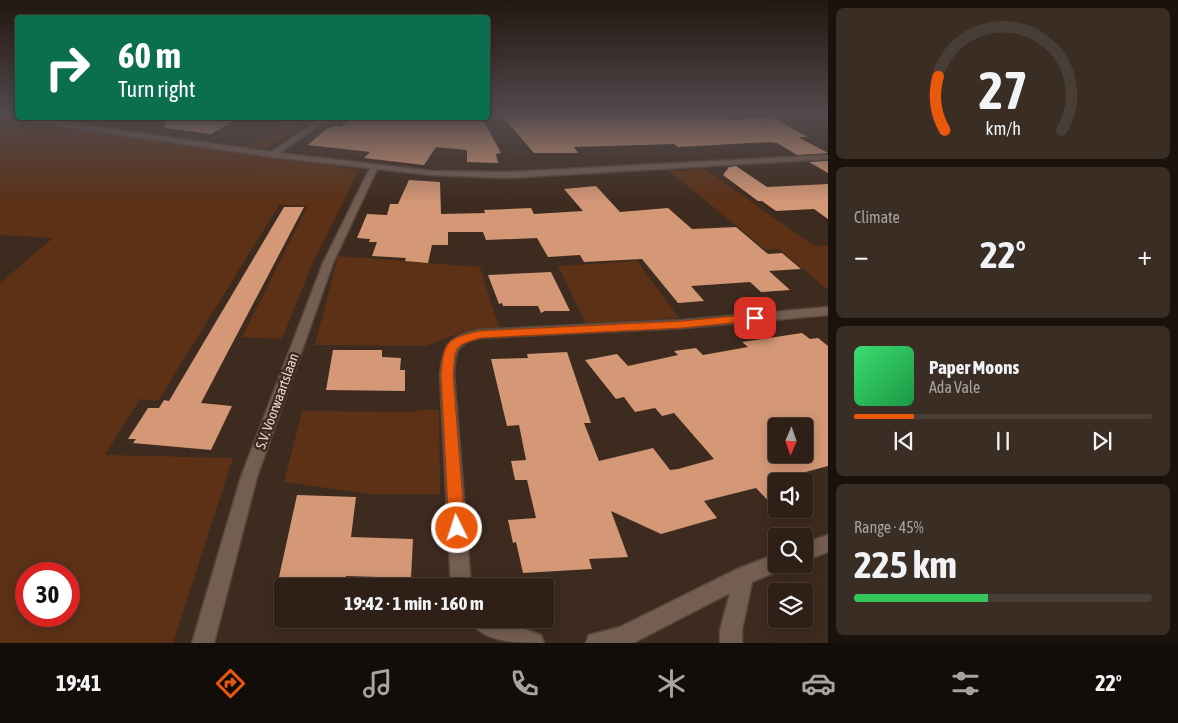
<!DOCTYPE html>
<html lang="en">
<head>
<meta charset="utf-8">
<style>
	:root { --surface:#2e2017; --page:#3a2d24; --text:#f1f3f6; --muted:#a7a3a1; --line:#493e36; --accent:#ea580c }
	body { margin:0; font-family:"Asap Condensed",sans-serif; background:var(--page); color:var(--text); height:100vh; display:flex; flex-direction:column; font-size:19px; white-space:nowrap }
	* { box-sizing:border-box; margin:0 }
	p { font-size:16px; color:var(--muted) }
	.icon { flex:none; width:28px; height:28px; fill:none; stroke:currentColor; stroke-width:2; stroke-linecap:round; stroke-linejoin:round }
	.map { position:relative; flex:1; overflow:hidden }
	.side { display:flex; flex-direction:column; gap:8px; padding:8px; background:#19120d; width:350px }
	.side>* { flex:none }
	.hud { position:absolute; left:15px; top:15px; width:475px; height:105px; border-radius:5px; box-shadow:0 2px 12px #0003,0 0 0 1px var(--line); background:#0b6e4f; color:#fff; overflow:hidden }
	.needle { width:32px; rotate:182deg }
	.fabs { position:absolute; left:768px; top:418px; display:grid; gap:10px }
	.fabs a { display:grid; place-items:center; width:45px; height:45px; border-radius:5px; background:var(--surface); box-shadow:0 2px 12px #0003,0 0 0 1px var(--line); font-size:25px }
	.speed { position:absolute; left:15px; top:562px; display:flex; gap:10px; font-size:25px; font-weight:700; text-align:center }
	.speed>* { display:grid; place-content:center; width:65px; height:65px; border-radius:50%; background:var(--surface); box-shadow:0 2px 12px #0003,0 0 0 1px var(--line); line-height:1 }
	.speed .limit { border:8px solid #d22; background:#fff; color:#111 }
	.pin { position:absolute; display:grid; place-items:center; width:42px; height:42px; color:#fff; margin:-21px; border-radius:10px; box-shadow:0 2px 8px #0006 }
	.me { position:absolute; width:55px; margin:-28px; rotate:356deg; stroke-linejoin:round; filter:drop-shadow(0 0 4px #0008) }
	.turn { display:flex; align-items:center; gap:18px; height:105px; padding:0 20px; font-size:22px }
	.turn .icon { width:65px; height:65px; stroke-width:2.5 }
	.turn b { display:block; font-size:35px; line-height:42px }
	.big { font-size:38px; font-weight:700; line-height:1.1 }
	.side .card { flex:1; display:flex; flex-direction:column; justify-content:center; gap:8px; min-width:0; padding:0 18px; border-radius:8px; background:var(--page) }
	.side .dial { align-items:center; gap:0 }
	.dial svg { height:130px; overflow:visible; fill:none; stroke:var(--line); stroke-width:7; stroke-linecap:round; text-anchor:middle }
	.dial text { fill:var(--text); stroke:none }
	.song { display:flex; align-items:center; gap:15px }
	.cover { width:60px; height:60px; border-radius:8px; background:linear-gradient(135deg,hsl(140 70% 55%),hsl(140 70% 35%)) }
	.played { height:5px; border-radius:2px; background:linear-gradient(90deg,var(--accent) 20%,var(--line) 20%) }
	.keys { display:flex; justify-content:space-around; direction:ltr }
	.heat { display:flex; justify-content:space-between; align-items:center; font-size:28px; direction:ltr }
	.charge { height:8px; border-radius:4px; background:linear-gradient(90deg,#34c759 45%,var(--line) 0) }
	.trip { position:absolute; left:274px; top:578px; width:280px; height:50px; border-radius:5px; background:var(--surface); box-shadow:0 2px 12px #0003,0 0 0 1px var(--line); font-weight:700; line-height:50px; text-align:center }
	.tabs { display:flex; height:80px; justify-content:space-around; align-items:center; background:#120d09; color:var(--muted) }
	.tabs .icon { width:35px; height:35px }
	.tabs .current { color:var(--accent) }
	.tabs b { font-size:22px; color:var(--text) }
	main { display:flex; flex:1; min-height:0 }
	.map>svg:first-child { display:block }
	.green { fill:#5c3116; fill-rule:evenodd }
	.building { fill:#d49876; fill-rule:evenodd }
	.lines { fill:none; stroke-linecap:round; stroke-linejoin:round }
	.street-casing { stroke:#57463c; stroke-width:3 }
	.street { fill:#745d51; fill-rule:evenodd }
	.route { fill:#ea580c; stroke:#983908 }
	.labels { text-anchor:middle; stroke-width:5; stroke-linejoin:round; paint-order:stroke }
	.street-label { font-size:14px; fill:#e5d8d1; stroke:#3e2b1f }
</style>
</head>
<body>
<main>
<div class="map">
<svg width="828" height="643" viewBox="0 0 828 643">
	<rect width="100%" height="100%" fill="#3e2b1f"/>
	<path class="green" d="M0,116L348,168L358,172L311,267L282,339L242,337L308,206L279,205L158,401L140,399L105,455L233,458L173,643H0V283L53,238L0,235ZM26,574H69V616H26Z
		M285,118H312L266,149L244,147C254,140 267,139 276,130C280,126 280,121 285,118Z
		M705,169L814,246L828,245V290L779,249L766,250L669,171Z
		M338,256L480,267L499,328L460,333L425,346L315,345Z
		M637,261L679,318L586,324L558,266Z
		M417,410H439L440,494H370L284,482L302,411L417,412Z"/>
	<path class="building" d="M504,114H553L554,116L718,114L728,120L771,117L808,137H798L828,153L797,155L777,143L769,142L678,147L674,144L574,147L578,153H534L504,118H513Z
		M166,118H239L211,134L165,128Z
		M352,118L371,120V118H482L501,153L496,154L498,163L467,162V150L436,147L424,165L364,158L370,152L308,145L325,130L333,126L341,127Z
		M828,161V173L809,162Z
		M736,166L767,187L828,184V219L814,209L776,211L762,201H758L723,175L729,167Z
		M409,180L440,182L441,214L485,213L484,210L531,208L534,214L583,211L564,189L596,186L620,212L668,208L692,229L736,227L768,254L782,253L801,269L769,271L790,290L761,292L750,282L691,286L704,301L678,303L642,259L584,262L580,255L548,257L537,238L486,240L483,232H448V245H432L428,263L405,261L406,258L372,256L377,242H369L370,239L357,238L367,214L387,215L390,204H398Z
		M284,207H304L201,403L232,406L211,450L133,443L136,439H128L148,408H159L164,400L169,401Z
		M551,272L570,311H545L541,313L538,306H503L502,303L499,304L488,275Z
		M802,333L810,339L818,338L828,346V466L776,480V509L756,488L704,501L717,518L661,534L611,511L628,557L589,559L592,569L523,573L516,542L513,543L508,520L536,518L527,480H515L511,461L526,460L519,425L507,426L491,359L528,358L527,354L567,352L591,423H584L599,461L653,448L670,470L678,469L714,459L674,413L662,416L655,408L635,412L624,397L616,399L585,360L617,354L628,366L678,355L674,351L696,348L703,355L748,347L742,342ZM776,426H804V454H776Z
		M333,350H382V357L401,358L400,370H405V391L326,390Z
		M297,495L356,497L351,537L413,539L411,578L346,576L345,586H277Z"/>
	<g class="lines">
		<g class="street-casing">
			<path id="street" d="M0,114L18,115V118H32L271,152L322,118H329L279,153L432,171L506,172L828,155V159L506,178L432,175L377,169L333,263L257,477L214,643H192L241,477L323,263L370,168L272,157L22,120L0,116Z
				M820,114H828V118L821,115Z
				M828,307V315L683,328L479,338C455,343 455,354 454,375L471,586H451L440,375C443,345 448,336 479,330L683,320Z
				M828,535V552L804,561V543Z
				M776,554V564H785L783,569L752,582L742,630V643H720V630L730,593L633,643H586L589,635L620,627L737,569Z
				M470,619H496L541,635L544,643C520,643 480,643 470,619Z"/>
		</g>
		<use href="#street" class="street"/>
	</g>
	<linearGradient id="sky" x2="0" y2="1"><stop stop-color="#221811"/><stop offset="0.56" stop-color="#524a4d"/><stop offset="1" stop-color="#524a4d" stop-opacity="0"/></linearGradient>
	<rect width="828" height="204" fill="url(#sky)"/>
	<path class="route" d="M755,314L759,315L761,318L759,320L683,328L480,338C452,347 456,346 453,375L465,528L463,533L457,535L451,533L449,528L441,375C444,341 446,339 479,331L683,321Z"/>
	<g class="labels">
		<g class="street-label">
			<text transform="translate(277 401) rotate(-70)" y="5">S.V. Voorwaartslaan</text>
		</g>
	</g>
</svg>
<div class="fabs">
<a><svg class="needle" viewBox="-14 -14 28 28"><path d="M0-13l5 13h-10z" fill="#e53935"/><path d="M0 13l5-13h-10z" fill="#a7a3a1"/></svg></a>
<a><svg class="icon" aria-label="sound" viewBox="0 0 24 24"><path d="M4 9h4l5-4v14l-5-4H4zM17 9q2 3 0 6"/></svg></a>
<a><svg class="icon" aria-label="search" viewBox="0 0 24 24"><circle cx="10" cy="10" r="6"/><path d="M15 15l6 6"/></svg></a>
<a><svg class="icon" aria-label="layers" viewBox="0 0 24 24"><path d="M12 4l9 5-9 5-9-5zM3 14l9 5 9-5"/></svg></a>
</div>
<div class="speed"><div class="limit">30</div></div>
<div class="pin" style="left:755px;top:318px;background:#d93025"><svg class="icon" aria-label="arrive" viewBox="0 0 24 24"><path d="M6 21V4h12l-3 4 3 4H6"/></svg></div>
<svg class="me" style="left:457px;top:528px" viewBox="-20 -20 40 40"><circle r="17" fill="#ea580c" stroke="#fff" stroke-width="3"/><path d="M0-11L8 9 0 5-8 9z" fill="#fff"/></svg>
<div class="trip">19:42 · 1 min · 160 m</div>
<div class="hud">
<div class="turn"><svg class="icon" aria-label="right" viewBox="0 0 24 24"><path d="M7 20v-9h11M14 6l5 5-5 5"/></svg><div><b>60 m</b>Turn right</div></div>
</div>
</div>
<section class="side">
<div class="card dial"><svg viewBox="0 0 100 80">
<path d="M14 69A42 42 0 1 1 86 69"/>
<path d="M14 69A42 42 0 0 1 10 36" stroke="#ea580c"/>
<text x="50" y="56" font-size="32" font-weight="700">27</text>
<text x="50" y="72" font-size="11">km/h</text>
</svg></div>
<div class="card"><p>Climate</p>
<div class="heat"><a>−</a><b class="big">22°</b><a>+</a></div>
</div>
<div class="card">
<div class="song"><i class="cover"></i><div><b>Paper Moons</b><p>Ada Vale</p></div></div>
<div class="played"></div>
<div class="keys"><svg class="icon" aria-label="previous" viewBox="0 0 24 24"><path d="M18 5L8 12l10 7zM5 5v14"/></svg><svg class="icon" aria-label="pause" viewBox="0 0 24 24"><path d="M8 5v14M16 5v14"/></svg><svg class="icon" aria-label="next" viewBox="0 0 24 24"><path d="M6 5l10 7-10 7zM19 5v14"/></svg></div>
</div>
<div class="card"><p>Range · 45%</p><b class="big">225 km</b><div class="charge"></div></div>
</section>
</main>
<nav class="tabs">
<b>19:41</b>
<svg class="icon current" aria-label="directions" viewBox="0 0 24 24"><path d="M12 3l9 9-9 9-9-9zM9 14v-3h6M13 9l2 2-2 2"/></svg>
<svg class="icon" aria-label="music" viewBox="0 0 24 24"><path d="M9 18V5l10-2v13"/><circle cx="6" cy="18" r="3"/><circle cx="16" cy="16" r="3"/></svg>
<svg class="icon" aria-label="phone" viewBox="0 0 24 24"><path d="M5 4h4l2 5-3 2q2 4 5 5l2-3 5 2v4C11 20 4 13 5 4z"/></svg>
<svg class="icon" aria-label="climate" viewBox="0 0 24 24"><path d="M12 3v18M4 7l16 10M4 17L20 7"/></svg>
<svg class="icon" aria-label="car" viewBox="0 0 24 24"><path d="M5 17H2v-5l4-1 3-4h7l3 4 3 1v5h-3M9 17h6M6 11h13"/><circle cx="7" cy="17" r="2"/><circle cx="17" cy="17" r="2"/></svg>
<svg class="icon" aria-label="filters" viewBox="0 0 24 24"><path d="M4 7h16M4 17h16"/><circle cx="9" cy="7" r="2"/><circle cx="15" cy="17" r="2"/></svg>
<b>22°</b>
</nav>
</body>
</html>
